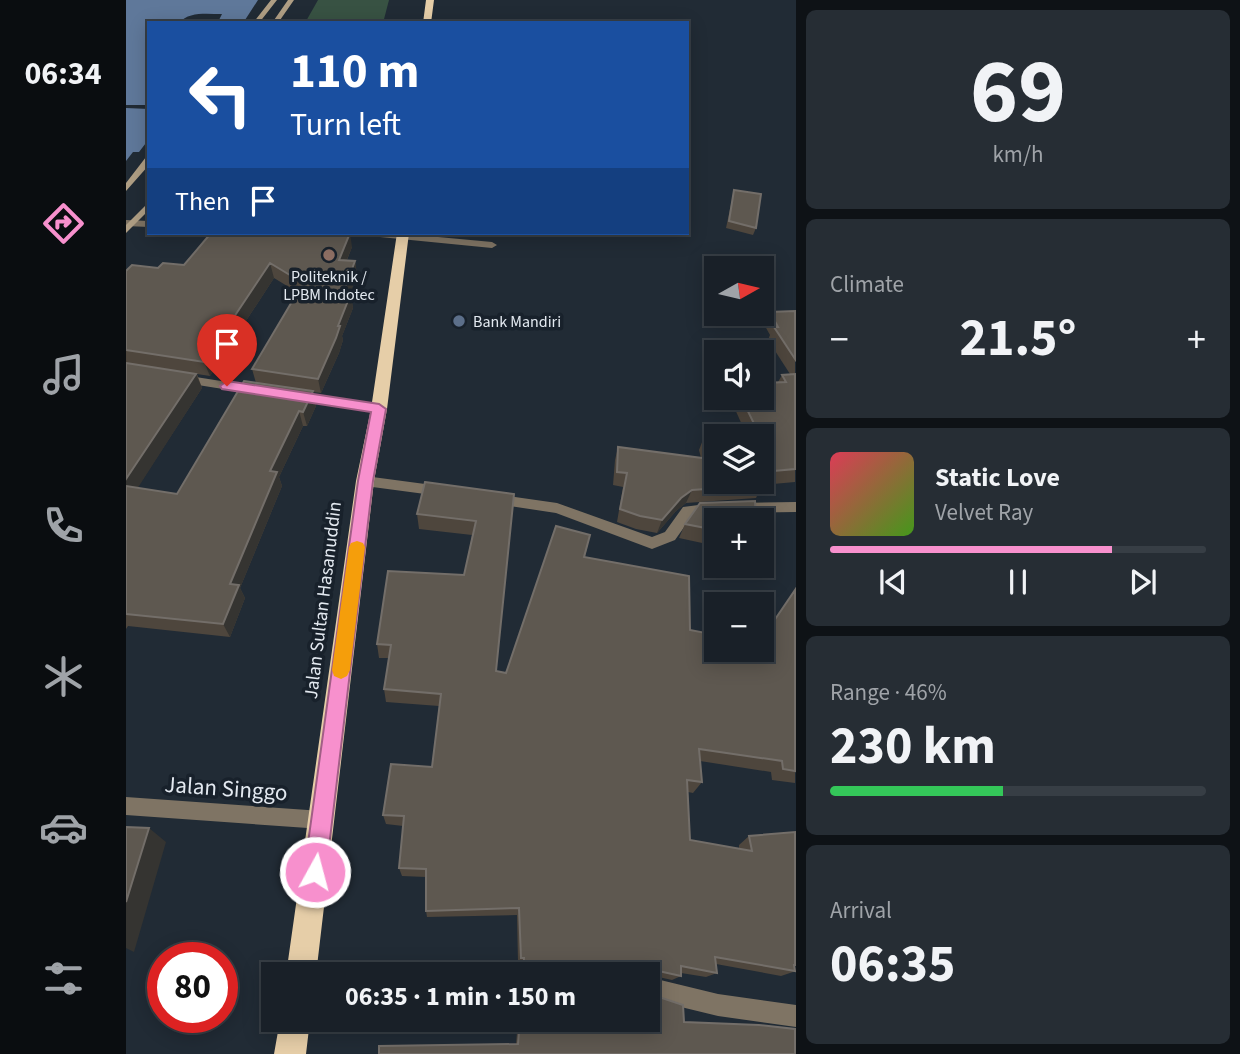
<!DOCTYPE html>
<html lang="en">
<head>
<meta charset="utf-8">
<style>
	:root { --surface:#192028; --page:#262d34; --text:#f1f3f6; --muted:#9fa3a8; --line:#373e45; --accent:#f790cd }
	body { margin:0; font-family:"Source Sans 3",sans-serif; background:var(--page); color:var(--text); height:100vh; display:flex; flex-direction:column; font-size:26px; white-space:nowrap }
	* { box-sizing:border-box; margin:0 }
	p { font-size:23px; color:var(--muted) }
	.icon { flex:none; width:38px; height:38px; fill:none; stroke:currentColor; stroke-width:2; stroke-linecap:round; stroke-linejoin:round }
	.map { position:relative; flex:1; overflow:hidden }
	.drawer { display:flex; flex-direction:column; gap:10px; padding:10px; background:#0e1216; width:444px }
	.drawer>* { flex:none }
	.hud { position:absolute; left:21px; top:21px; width:542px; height:214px; border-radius:0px; box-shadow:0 4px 18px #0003,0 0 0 2px var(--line); background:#1a4fa0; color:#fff; overflow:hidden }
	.needle { width:46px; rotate:82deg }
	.controls { position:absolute; left:578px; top:256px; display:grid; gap:14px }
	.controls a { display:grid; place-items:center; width:70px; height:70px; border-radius:0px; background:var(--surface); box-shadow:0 4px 18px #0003,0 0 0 2px var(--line); font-size:35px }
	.speed { position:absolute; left:21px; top:942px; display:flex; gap:14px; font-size:35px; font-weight:700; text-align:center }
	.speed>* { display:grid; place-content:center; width:91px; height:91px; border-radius:50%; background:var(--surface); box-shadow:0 4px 18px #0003,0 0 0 2px var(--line); line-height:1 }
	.speed .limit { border:10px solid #d22; background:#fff; color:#111 }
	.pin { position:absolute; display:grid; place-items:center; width:60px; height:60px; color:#fff; margin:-72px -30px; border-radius:50% 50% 50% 0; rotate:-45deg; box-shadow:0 0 7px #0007 }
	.pin .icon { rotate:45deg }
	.me { position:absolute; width:77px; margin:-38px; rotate:7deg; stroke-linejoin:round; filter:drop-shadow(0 0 5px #0008) }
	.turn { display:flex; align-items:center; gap:24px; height:147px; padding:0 28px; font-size:32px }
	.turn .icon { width:91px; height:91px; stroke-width:2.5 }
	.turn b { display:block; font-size:49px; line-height:60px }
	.then { display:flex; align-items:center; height:66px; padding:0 28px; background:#0003; gap:14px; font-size:26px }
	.big { font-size:52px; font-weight:700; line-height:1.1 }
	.drawer .card { flex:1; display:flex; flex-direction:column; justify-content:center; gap:10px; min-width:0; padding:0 24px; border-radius:10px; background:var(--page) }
	.drawer .dial { align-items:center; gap:0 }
	.dial b { font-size:91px; line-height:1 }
	.song { display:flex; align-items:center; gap:21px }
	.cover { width:84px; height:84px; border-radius:10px; background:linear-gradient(135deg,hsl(350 70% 55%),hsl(100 70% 35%)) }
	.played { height:7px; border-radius:4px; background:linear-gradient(90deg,var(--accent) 75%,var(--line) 75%) }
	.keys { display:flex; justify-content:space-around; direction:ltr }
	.heat { display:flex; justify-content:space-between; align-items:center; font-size:38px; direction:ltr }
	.charge { height:10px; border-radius:5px; background:linear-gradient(90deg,#34c759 46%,var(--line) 0) }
	.trip { position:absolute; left:135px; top:962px; width:399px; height:70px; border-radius:0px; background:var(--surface); box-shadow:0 4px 18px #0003,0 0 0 2px var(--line); font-weight:700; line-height:70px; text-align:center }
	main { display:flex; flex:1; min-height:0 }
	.tab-bar { display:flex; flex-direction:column; width:126px; justify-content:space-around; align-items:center; background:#0a0d10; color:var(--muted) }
	.tab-bar .icon { width:49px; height:49px }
	.tab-bar .current { color:var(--accent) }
	.tab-bar b { font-size:32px; color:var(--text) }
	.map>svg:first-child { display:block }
	.green { fill:#385243 }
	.water { fill:#5f789a }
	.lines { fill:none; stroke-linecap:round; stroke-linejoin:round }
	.minor { fill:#7f7464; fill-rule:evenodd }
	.secondary { fill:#af9e84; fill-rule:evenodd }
	.trunk { fill:#e6cea8; fill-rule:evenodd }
	.wall { fill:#4e463d; fill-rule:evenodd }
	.shaded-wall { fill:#353431 }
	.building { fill:#5e5850; stroke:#736e69; stroke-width:2 }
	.route { fill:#f790cd; stroke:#a15e85; stroke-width:2 }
	.slow { fill:#f59e0b }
	.education-dot { fill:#8d6e63; stroke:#18212b; stroke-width:2.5 }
	.service-dot { fill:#5c6f8a; stroke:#18212b; stroke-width:2.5 }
	.labels { text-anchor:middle; stroke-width:7; stroke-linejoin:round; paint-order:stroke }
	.far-poi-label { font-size:16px; fill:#e3e9f0; stroke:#18212b }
	.street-label { font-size:19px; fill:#e3e9f0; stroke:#18212b }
	.near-street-label { font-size:23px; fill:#e3e9f0; stroke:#18212b }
</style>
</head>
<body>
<main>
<nav class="tab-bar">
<b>06:34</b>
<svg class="icon current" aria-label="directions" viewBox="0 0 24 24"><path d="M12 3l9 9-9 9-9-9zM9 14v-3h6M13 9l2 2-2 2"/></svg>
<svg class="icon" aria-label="music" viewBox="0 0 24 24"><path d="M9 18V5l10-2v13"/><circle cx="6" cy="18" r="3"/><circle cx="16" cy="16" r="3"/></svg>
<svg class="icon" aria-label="phone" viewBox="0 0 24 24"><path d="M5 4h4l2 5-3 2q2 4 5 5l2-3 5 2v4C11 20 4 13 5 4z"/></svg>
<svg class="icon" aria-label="climate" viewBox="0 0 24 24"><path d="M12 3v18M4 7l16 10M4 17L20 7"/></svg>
<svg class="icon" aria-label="car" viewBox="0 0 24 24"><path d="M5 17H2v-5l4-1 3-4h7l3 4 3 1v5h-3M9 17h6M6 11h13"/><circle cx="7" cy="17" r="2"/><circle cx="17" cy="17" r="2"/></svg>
<svg class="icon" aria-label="filters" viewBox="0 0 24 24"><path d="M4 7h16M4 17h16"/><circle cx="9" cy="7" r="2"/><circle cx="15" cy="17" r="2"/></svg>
</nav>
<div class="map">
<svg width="670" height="1054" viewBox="0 0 670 1054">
	<rect width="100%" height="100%" fill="#212b35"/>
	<path class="green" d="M192,0H263L257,23H179Z"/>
	<path class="water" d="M0,0H132L119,20H93L96,14C81,14 63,11 53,23H23V105H0Z
		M0,108L23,109V139L13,152H7L0,161Z"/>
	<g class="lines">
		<path class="minor" d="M0,220L23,221V227L0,226Z
			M239,233H269L366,242L371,245L366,248L244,236Z
			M57,375L134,387L140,391L134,395L53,382L51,379Z
			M171,392L253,405L259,409L253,413L167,399L165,396Z
			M239,476L314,486L321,491L314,496L239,486L232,481Z
			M369,494L431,503L526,537L539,532L557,507L588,503L595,508L588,513L566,516L549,540L526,549L430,513L364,503L362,499Z
			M670,502V512L611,513L604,508L611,503Z
			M0,797L196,811L203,813L205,820L203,827L196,829L0,815Z
			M522,977L592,994L670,1005V1027L592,1016L522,999Z"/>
		<path class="secondary" d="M145,0H151L133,23H127Z
			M162,0H168L152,23H146Z
			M20,157H23V165L0,191V183Z
			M23,202V210L0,233V225Z"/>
		<path class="trunk" d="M300,0H308L305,23H297Z
			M271,233H283L261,409L248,481L190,975H160L230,481L245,409Z
			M154,1020H184L180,1054H148Z"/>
	</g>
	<path class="wall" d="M608,190L630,228L627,235L600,228Z
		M226,247L221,260L229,261L231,275L224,293L227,308L216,336L217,340L213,353L195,393L187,392L190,406L181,426H177L153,477L156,486L114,588L119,598L104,637L2,626L0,629V271ZM148,278L171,292L126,369L130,383L51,494L11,488L76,388L71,374L84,376Z
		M669,311V482L636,485L630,498L560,503L550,511L531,533L510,529L491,522L497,487L487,485L489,460L492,447L575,458L573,450L578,437L635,481V436H621L604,398L635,397L652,382L656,375L664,374L642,340L644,335L639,326L644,312Z
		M299,482L388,494L370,671L380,673L430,526L464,535L459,557L563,576L564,630L590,635V649H635V640L669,590V783L646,780L645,772L574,761L576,782L567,793L562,792L564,840L613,849V845L623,836L669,832V972H667L655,976L590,964L591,973L580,977L555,973V976L546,980L528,976L527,995L557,1005L558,1022L633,1025L669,1029V1054H253V1046L390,1044L392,1020H522V975H395L396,963H392L391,915L301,917L300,911V877L276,876L273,868L277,826L260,824L257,815L265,764L306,767L313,706L260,702L258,689L263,658H253L251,644L262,571L338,575L346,535L293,529L291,514Z
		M590,520V546L553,538L559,524Z"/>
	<path class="shaded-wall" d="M224,233L226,247L215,274L213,260Z
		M229,261L231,275L219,307L217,293Z
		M144,263L148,278L84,376L78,362Z
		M225,293L227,308L216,336L217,340L213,353L195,393L192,379Z
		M70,374L76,388L4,500L0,493V479Z
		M187,391L190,406L181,426L177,412Z
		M173,411L177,426L153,477L156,486L114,588L119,598L104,637L97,624L104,584L144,471Z
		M566,490L560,503L550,511L531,533L536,520L555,498Z
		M23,828L40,842L8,952L0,948V902Z"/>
	<path class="building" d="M608,190L635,194L630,228L603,221Z
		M85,233H224L213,260L229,261L217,293H225L212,326H214L210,338L192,379L126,369L177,283L144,263L78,362L0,350V271L6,265L32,268L37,263L58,265Z
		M669,311V359L648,327H652L644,312Z
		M0,363L70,374L0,479Z
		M669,374V469L635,472V436H634L615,397H635V383L660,382L656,375Z
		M118,381L187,391L177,412L173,411L144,471L151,472L104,584L113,585L97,624L0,614V486L51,494Z
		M578,437H590V481H635L636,485L566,490L555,498L536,520L514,516L494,509L501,473L491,472L492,447L584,459Z
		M299,482L388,494L370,671L380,673L430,526L464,535L458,557L563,576L564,630L590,635V649H635V640L669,590V771L657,769L656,761L573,749L576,782L561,780L564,840L626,851L623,836L669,832V965H668L669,971L589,957L591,973L555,966V976L528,970L527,995L557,1005L558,1022L633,1025L669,1029V1054H253V1046L392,1044L394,1020H522V975H397L398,958H395L393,908L300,911V869L273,868L278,816L257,815L265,764L306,767L315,694L258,689L265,645L251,644L262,571L338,575L350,521L291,514Z
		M629,501L630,520H590V530L559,524L574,503Z
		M0,827L23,828L0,902Z"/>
	<path class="route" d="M101,381L253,404L260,409L247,481L200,872L197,879L189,883L181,879L178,872L232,481L245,412L96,389L94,386Z"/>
	<path class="slow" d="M231,541L237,543L239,547L224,670L221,676L215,679L208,676L206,670L223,547L225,543Z"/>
	<circle class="education-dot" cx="203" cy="255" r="7"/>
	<circle class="service-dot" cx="333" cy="321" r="7"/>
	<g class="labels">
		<g class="far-poi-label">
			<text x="203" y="282">Politeknik /<tspan x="203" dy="18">LPBM Indotec</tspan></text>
			<text x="347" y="327" text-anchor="start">Bank Mandiri</text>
		</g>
		<g class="street-label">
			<text transform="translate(196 600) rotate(-83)" y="7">Jalan Sultan Hasanuddin</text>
		</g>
		<g class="near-street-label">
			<text transform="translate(100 788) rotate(4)" y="8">Jalan Singgo</text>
		</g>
	</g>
</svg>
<div class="controls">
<a><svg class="needle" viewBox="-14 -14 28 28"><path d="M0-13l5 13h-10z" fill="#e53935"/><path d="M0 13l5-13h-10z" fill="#9fa3a8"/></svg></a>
<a><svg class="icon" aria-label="sound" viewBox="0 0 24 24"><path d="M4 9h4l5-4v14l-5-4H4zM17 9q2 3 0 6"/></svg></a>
<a><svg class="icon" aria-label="layers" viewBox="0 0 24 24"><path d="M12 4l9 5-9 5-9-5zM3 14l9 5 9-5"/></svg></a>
<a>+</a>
<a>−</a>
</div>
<div class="speed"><div class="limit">80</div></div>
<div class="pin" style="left:101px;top:386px;background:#d93025"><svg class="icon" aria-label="arrive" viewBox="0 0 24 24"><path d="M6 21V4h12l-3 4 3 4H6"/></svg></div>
<svg class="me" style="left:189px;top:872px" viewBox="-20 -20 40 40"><circle r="17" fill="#f790cd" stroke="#fff" stroke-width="3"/><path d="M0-11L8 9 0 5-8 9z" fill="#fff"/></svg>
<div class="trip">06:35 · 1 min · 150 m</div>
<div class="hud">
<div class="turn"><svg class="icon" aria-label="left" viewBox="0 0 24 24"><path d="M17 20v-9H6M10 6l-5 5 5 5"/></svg><div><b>110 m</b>Turn left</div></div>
<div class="then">Then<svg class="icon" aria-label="arrive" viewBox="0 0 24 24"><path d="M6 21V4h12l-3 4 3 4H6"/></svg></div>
</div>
</div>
<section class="drawer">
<div class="card dial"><b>69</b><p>km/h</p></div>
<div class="card"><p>Climate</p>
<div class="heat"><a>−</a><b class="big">21.5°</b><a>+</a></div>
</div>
<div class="card">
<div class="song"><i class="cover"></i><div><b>Static Love</b><p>Velvet Ray</p></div></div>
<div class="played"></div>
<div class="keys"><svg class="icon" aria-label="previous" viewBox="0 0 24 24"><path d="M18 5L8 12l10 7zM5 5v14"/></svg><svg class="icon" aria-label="pause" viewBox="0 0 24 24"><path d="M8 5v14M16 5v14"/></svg><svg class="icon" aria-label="next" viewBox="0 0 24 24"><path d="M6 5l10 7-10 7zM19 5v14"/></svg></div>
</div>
<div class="card"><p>Range · 46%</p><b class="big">230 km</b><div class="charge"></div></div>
<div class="card"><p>Arrival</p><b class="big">06:35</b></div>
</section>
</main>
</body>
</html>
